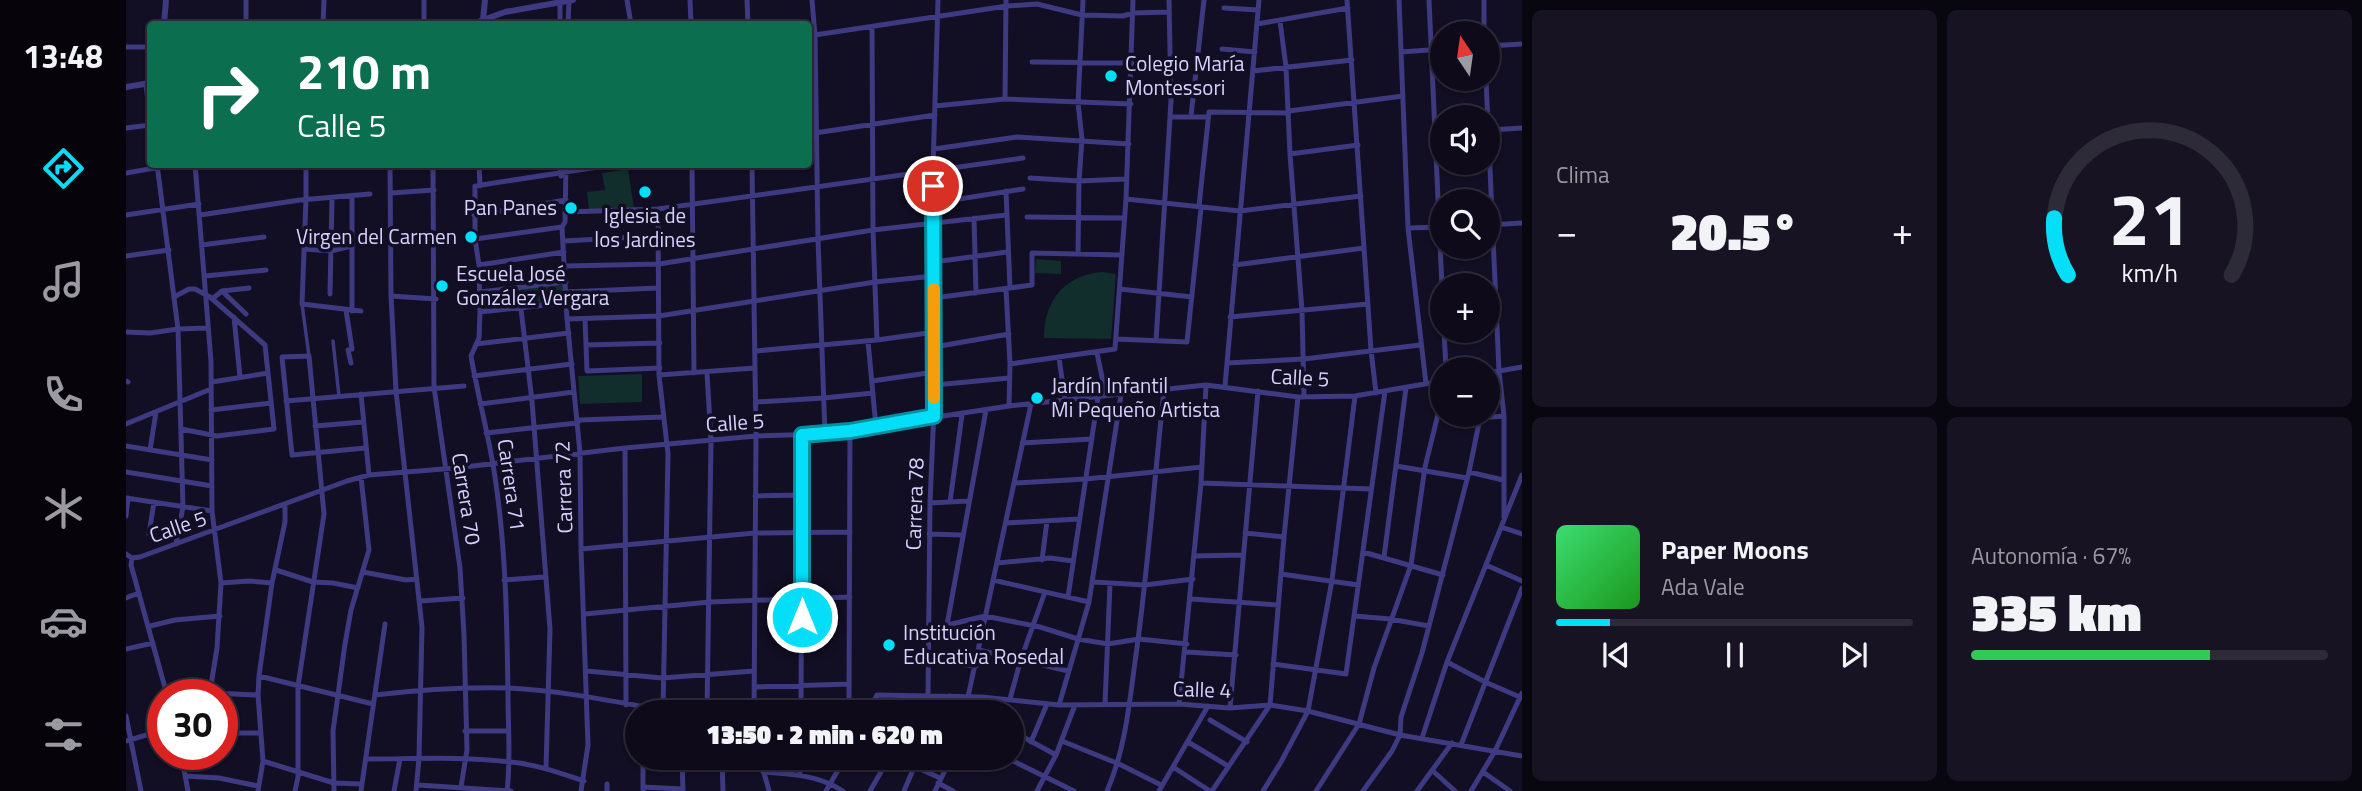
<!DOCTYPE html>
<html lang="es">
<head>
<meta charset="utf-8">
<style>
	:root { --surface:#0e0a1a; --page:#171323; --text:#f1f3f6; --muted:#9b9aa2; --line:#2e2b39; --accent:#04def8 }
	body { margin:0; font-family:"Titillium Web",sans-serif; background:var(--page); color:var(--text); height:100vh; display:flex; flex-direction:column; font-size:26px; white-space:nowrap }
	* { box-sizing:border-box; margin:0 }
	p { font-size:23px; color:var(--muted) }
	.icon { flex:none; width:38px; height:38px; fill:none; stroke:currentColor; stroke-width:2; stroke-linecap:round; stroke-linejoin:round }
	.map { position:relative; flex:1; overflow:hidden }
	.panel { display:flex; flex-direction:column; gap:10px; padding:10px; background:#08060e; width:840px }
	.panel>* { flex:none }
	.top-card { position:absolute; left:21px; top:21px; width:665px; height:147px; border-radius:7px; box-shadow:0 2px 5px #0004,0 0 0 2px var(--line); background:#0b6e4f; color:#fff; overflow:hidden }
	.needle { width:46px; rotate:347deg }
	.buttons { position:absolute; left:1304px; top:21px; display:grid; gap:14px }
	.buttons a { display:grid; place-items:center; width:70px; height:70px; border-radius:50%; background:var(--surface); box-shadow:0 2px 5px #0004,0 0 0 2px var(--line); font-size:35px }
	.speed { position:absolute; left:21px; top:679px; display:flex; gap:14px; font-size:35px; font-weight:700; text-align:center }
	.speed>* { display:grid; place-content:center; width:91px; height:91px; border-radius:50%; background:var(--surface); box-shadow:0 2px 5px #0004,0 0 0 2px var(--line); line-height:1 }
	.speed .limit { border:10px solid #d22; background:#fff; color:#111 }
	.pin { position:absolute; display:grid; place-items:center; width:60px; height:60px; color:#fff; margin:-30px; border:4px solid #fff; border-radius:50%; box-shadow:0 2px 7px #0007 }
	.me { position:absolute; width:77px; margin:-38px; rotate:0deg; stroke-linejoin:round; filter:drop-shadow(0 0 5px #0008) }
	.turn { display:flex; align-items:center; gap:24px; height:147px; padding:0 35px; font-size:32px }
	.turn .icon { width:91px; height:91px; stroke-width:2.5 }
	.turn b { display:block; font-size:49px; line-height:60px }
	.big { font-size:52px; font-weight:800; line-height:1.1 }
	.panel .widget { flex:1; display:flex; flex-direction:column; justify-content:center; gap:10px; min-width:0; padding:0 24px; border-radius:10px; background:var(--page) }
	.panel .dial { align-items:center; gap:0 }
	.dial svg { height:182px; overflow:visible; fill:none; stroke:var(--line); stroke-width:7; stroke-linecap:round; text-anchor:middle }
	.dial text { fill:var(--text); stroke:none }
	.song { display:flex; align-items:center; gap:21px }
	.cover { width:84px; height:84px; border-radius:10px; background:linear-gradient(135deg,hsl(140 70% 55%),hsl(120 70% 35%)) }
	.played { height:7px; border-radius:4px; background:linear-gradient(90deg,var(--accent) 15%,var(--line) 15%) }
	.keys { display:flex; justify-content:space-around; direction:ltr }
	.heat { display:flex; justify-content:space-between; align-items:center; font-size:38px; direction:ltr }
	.charge { height:10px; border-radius:5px; background:linear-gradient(90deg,#34c759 67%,var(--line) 0) }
	.panel .tiles { flex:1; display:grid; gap:10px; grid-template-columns:repeat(2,1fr) }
	.trip { position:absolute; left:499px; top:700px; width:399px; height:70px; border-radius:35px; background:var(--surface); box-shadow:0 2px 5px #0004,0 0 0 2px var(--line); font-weight:800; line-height:70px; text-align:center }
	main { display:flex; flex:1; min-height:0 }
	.tabs { display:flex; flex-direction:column; width:126px; justify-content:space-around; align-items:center; background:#06040a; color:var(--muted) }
	.tabs .icon { width:49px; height:49px }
	.tabs .on { color:var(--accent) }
	.tabs b { font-size:32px; color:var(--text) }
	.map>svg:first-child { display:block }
	.green { fill:#112d2c }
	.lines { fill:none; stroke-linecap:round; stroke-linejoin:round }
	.pedestrian { stroke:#3d3a81; stroke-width:3.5 }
	.minor { stroke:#3d3a81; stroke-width:5 }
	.tertiary { stroke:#3d3a81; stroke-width:6 }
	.route-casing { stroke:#0390a1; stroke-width:18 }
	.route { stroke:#04def8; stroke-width:12 }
	.slow { stroke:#f59e0b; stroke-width:12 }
	.poi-dot { fill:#04def8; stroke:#120e23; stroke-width:2.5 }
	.labels { text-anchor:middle; stroke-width:7; stroke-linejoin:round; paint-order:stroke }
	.poi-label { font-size:21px; fill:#d7d1fe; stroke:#120e23; text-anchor:start }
	.street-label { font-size:21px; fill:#d7d1fe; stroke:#120e23 }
</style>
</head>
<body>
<main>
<nav class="tabs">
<b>13:48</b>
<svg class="icon on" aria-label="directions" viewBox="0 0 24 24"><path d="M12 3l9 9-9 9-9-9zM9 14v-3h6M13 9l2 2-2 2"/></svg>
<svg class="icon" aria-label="music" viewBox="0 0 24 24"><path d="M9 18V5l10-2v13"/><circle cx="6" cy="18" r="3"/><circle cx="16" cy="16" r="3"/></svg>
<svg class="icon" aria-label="phone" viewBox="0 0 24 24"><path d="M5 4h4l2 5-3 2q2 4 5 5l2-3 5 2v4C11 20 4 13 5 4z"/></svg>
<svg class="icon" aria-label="climate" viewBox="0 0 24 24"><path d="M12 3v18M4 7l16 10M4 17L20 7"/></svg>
<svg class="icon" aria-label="car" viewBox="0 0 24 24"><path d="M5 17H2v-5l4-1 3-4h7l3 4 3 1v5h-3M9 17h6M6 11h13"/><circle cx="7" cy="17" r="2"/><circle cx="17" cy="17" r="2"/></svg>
<svg class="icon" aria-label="filters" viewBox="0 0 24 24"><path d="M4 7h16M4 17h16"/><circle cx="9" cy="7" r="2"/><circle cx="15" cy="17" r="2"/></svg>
</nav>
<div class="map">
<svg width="1396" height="791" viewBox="0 0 1396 791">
	<rect width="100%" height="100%" fill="#120e23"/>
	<path class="green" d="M502,169L508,208L463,210L461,192L479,190L476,173Z
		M910,259L935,261V274L909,273Z
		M976,272L990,274L985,339L918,338C918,301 938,275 976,272Z
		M437,285V302L355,311V294Z
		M516,374V402L454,404L452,376Z"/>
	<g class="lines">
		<path class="pedestrian" d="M176,304L183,356
			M207,341L213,396"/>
		<path class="minor" d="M298,0V24
			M501,0L505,24
			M564,0L565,24
			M621,0L622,24
			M686,0L689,35L692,239L699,434
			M1221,0L1245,350L1250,393
			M1273,0L1282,228L1300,384
			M1303,0L1316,287
			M1098,8L1132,10
			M1154,21L1160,67L1164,154L1176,311L1178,397
			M120,24V0
			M197,24L198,0
			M434,24V2
			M442,24L443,1
			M1131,24L1222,8
			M746,28L747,230L751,340
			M1358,33V0
			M682,36L881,6L911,4L956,15L997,16L1007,13L1043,12
			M1362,46L1396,44
			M0,47H24
			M1096,49L1129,52
			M1275,52L1316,49
			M906,62L1006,63
			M1127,71L1226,60
			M1360,79L1373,371L1378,416V518
			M20,84L24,117
			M879,99L880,0
			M809,106L879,99L1005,104
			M1163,111L1277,96
			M1065,116L1078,0
			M1044,117H1082
			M0,128L24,125
			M1363,130L1396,128
			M682,134L809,115
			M808,149L891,137L1003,144
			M1164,154L1232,145
			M31,164L52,329L57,507L50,544
			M69,164L85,361L86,511L95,583L91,648L84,692
			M180,164V199L176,304L235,311
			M264,164L265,296L270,391L296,627L293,758L290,791
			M307,164L308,387L334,568L338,635L341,750L335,787
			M353,164L354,186
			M433,164L435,176
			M440,164L439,222L436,227L441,319L454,453L455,549L462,745L455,791
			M566,164L568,373
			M626,164L630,436L628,712
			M0,173L52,164
			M904,178L953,181L1000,179
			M880,191L884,288
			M265,193L308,190
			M226,196V311
			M1000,199L1114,211L1235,196
			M808,203L897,189
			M1073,206L1083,112L1163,113
			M532,209L533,375L542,454L537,711
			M440,212L532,209L897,158
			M0,215L73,204
			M74,215L174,200L244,194
			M348,215L440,200
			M901,217L999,218
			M848,218L850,293
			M1362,225L1396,223
			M1282,228L1314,227
			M349,239L436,227
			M437,241L532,236
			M76,245L138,237
			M178,249L205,251L225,246
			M952,253L953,181L956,139L952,103L957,0
			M0,256L43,250
			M808,262L881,252
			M353,265L438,252
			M1109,265L1238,248
			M439,266L533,264L747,230L880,215
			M79,276L140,270
			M880,289L884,364L883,406
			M994,289L1066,297
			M96,291L120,314
			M354,292L440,282
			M439,292L532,288
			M204,294L206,199
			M265,296L310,299
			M48,297L63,289H69L84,297L139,345L148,429L91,436L55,429
			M808,298L906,285V253L996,255
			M86,299L96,291L123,288
			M395,309L406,401L424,629L420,768
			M220,310L226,349L222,350L225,363
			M354,312L440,303
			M108,317L114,377
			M1104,317L1242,304
			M441,319L533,316L749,282L808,276
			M459,319L461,371L534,368
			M1318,331L1320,369
			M0,332L24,333L52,329L81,328
			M990,339L1061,342L1075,208
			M742,341L750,427
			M1030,341L1045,101L1043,0
			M350,344L443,333
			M460,345L534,343
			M808,347L883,334
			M629,351L751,340L809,332
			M971,353L980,396
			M933,358L939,400
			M1101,363L1178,359L1294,345
			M884,364L989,349L1000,199L1007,0
			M581,373L585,440L581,712
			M1362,373L1396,367
			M533,375L629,368
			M348,376L446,364
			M0,381L2,382
			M746,381L809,372
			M86,382L142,373
			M809,385L883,378
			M1099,386L1133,0
			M235,394L243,475
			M160,401L338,386
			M630,402L698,398L747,393
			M354,404L448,392
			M85,410L145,403
			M0,424L85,389
			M189,426L237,422
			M360,433L451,423L454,420L537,417
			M896,443L966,439
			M0,446L86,460
			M499,448L500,705
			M24,450L30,412
			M1270,466L1341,478
			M0,472L86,486
			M1343,472L1377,480
			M888,483L960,479L1076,467
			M1075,483L1245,489
			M629,496L675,495
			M0,498L86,511
			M824,502L836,415
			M804,503L842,501
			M0,516L2,498
			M880,523L953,519
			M1375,527L1396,534
			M1119,533L1158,537
			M23,534L28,502
			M803,534L836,535
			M455,549L629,533L724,532
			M1237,552L1317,575
			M0,554L6,558L14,557L221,481L243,475L330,468L499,448L630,436L699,434L883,406L1080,385L1172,397L1229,396L1316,381
			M1068,556L1117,555
			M1258,557L1280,388
			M6,558L5,565L41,695
			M916,560L921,521
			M871,563L924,558L947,561
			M1360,565L1396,581
			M150,570L187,582L207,583L232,588
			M237,572L280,580L291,579
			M1155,574L1232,585
			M378,580L418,577
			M867,580L963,602
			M967,582L1019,585L1067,579
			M95,583L123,581L146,583
			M942,597L972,397
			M0,598L13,593
			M1065,599L1152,605
			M294,601L337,598
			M459,614L584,602L724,597
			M1229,616L1264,619L1303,626
			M821,625L860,410
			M24,626L49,620L94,616
			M801,630L859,616L914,627L952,639L982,644L1013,639L1061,644
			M0,649L27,643
			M853,650L942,671
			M1060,652L1110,655
			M802,661L850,666
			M1321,662L1359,682L1396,698
			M1147,664L1220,674L1259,391
			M461,671L536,678L628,671
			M133,676L247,704
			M628,687L723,684
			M41,691L132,695
			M249,695C292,690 335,687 379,688C434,690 491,702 546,712
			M842,697L905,404
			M884,699L895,659L919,592
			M723,700L724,431
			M979,704L984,584
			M1053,704L1075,483L1080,385
			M933,705L963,602L995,395
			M1104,708L1132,391
			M675,712L676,435
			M742,712L751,695L856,697L933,705L1053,704L1104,708L1144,705L1182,711L1274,735L1396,756
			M792,712L802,696L804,503L809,385L807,169L812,0
			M816,712L824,696
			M848,712L856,697
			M0,716L15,791
			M1084,720L1121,742
			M339,731H382
			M886,731L930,755
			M96,733H134
			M1296,738L1321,662L1396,475
			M0,741L37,730
			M936,741L993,764L1035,785
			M905,742L921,704
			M1062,742L1102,766
			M1335,745L1396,588
			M55,754L62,791
			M517,758V791
			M556,758L557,791
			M596,758L597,791
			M634,758L643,791
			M770,758L814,778
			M881,758L948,791
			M240,759C288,759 336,756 384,762C409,764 434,773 458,781
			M137,761L208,783L235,784
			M1047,767L1084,791
			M1307,771L1329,791
			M637,772C666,774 692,775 717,791
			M1357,772L1384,791
			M674,774V758
			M60,776L93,778L132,786
			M812,783L827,791
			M292,785L385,791
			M517,787L557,789
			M132,791L137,761L132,695L133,676L146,583L159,522V504
			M169,791L172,777V686L198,514L183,356L156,357L166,455L239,448
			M208,791L207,731L219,644L225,610L243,550L235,477
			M235,791L259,624
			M268,791L274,759
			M381,791C385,759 382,727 382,695C381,623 380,549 369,477C363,436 352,397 345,356L353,338L354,312L353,265L349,239V186L491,164
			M481,791V784
			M700,791L719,758
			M744,791L763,758
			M778,791L792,758
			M809,791L825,758
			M911,791L930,755L949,705
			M981,791C999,750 1003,706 1009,662C1022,572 1028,481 1038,391
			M1033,791L1082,706
			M1086,791L1144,705L1158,537L1172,397
			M1137,791L1155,762L1182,711L1206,580L1229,396
			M1190,791L1233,724L1248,668L1285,565L1299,467L1316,398
			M1237,791L1266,751L1274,735L1275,717L1296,653L1343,472L1354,418L1378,416
			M1291,791L1326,743
			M1345,791L1369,751L1396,693"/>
		<path class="tertiary" d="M357,20L359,0
			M38,24L40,0
			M346,24L379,12L447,0
			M0,87L24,83"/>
	</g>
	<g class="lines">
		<g class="route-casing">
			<path id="route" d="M676,617V435L724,431L808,416L807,186"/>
		</g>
		<use href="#route" class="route"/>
		<path class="slow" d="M808,289V398"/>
	</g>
	<g class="poi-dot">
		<circle cx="985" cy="76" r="7"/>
		<circle cx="519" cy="192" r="7"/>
		<circle cx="445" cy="208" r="7"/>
		<circle cx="345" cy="237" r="7"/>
		<circle cx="316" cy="286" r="7"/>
		<circle cx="911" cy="398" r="7"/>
		<circle cx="763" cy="645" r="7"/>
	</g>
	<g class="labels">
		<g class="poi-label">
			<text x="999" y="71">Colegio María<tspan x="999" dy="24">Montessori</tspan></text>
			<text x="431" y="215" text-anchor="end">Pan Panes</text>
			<text x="519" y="223" text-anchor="middle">Iglesia de<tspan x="519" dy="24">los Jardines</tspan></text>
			<text x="331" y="244" text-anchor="end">Virgen del Carmen</text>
			<text x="330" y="281">Escuela José<tspan x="330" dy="24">González Vergara</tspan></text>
			<text x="925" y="393">Jardín Infantil<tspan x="925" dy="24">Mi Pequeño Artista</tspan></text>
			<text x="777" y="640">Institución<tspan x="777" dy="24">Educativa Rosedal</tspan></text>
		</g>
		<g class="street-label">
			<text transform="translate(1174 378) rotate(3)" y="7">Calle 5</text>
			<text transform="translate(609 423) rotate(-4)" y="7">Calle 5</text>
			<text transform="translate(385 485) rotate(82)" y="7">Carrera 71</text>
			<text transform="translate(438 487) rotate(-92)" y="7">Carrera 72</text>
			<text transform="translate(340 499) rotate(81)" y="7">Carrera 70</text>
			<text transform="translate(789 504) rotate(-88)" y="7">Carrera 78</text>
			<text transform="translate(52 527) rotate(-19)" y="7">Calle 5</text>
			<text transform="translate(1076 690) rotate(2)" y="7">Calle 4</text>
		</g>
	</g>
</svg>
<div class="buttons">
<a><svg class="needle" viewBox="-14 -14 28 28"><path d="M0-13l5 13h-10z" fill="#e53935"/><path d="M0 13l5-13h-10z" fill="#9b9aa2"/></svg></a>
<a><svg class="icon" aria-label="sound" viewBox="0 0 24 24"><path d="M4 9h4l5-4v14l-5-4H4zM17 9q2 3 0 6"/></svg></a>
<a><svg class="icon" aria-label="search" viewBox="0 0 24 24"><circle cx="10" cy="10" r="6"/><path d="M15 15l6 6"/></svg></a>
<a>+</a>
<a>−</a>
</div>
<div class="speed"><div class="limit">30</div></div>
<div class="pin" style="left:807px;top:186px;background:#d93025"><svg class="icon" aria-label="arrive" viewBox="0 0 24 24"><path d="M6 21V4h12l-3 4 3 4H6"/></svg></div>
<svg class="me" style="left:676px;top:617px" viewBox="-20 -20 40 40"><circle r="17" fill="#04def8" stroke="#fff" stroke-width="3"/><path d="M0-11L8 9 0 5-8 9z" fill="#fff"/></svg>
<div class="trip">13:50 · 2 min · 620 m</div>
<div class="top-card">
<div class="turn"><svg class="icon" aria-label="right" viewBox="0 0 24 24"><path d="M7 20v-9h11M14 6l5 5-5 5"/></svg><div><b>210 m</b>Calle 5</div></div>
</div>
</div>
<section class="panel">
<div class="tiles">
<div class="widget"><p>Clima</p>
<div class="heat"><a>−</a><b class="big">20.5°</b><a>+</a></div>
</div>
<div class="widget dial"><svg viewBox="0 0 100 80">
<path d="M14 69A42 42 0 1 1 86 69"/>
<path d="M14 69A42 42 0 0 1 8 44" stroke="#04def8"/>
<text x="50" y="56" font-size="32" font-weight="700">21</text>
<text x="50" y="72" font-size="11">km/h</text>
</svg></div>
<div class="widget">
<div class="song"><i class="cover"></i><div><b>Paper Moons</b><p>Ada Vale</p></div></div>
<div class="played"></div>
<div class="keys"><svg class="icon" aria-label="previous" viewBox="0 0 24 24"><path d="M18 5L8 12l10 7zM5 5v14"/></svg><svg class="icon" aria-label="pause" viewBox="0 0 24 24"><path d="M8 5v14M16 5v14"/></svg><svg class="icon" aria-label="next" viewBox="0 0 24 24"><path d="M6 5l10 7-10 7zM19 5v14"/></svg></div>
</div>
<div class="widget"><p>Autonomía · 67%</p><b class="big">335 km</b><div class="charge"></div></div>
</div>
</section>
</main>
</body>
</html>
